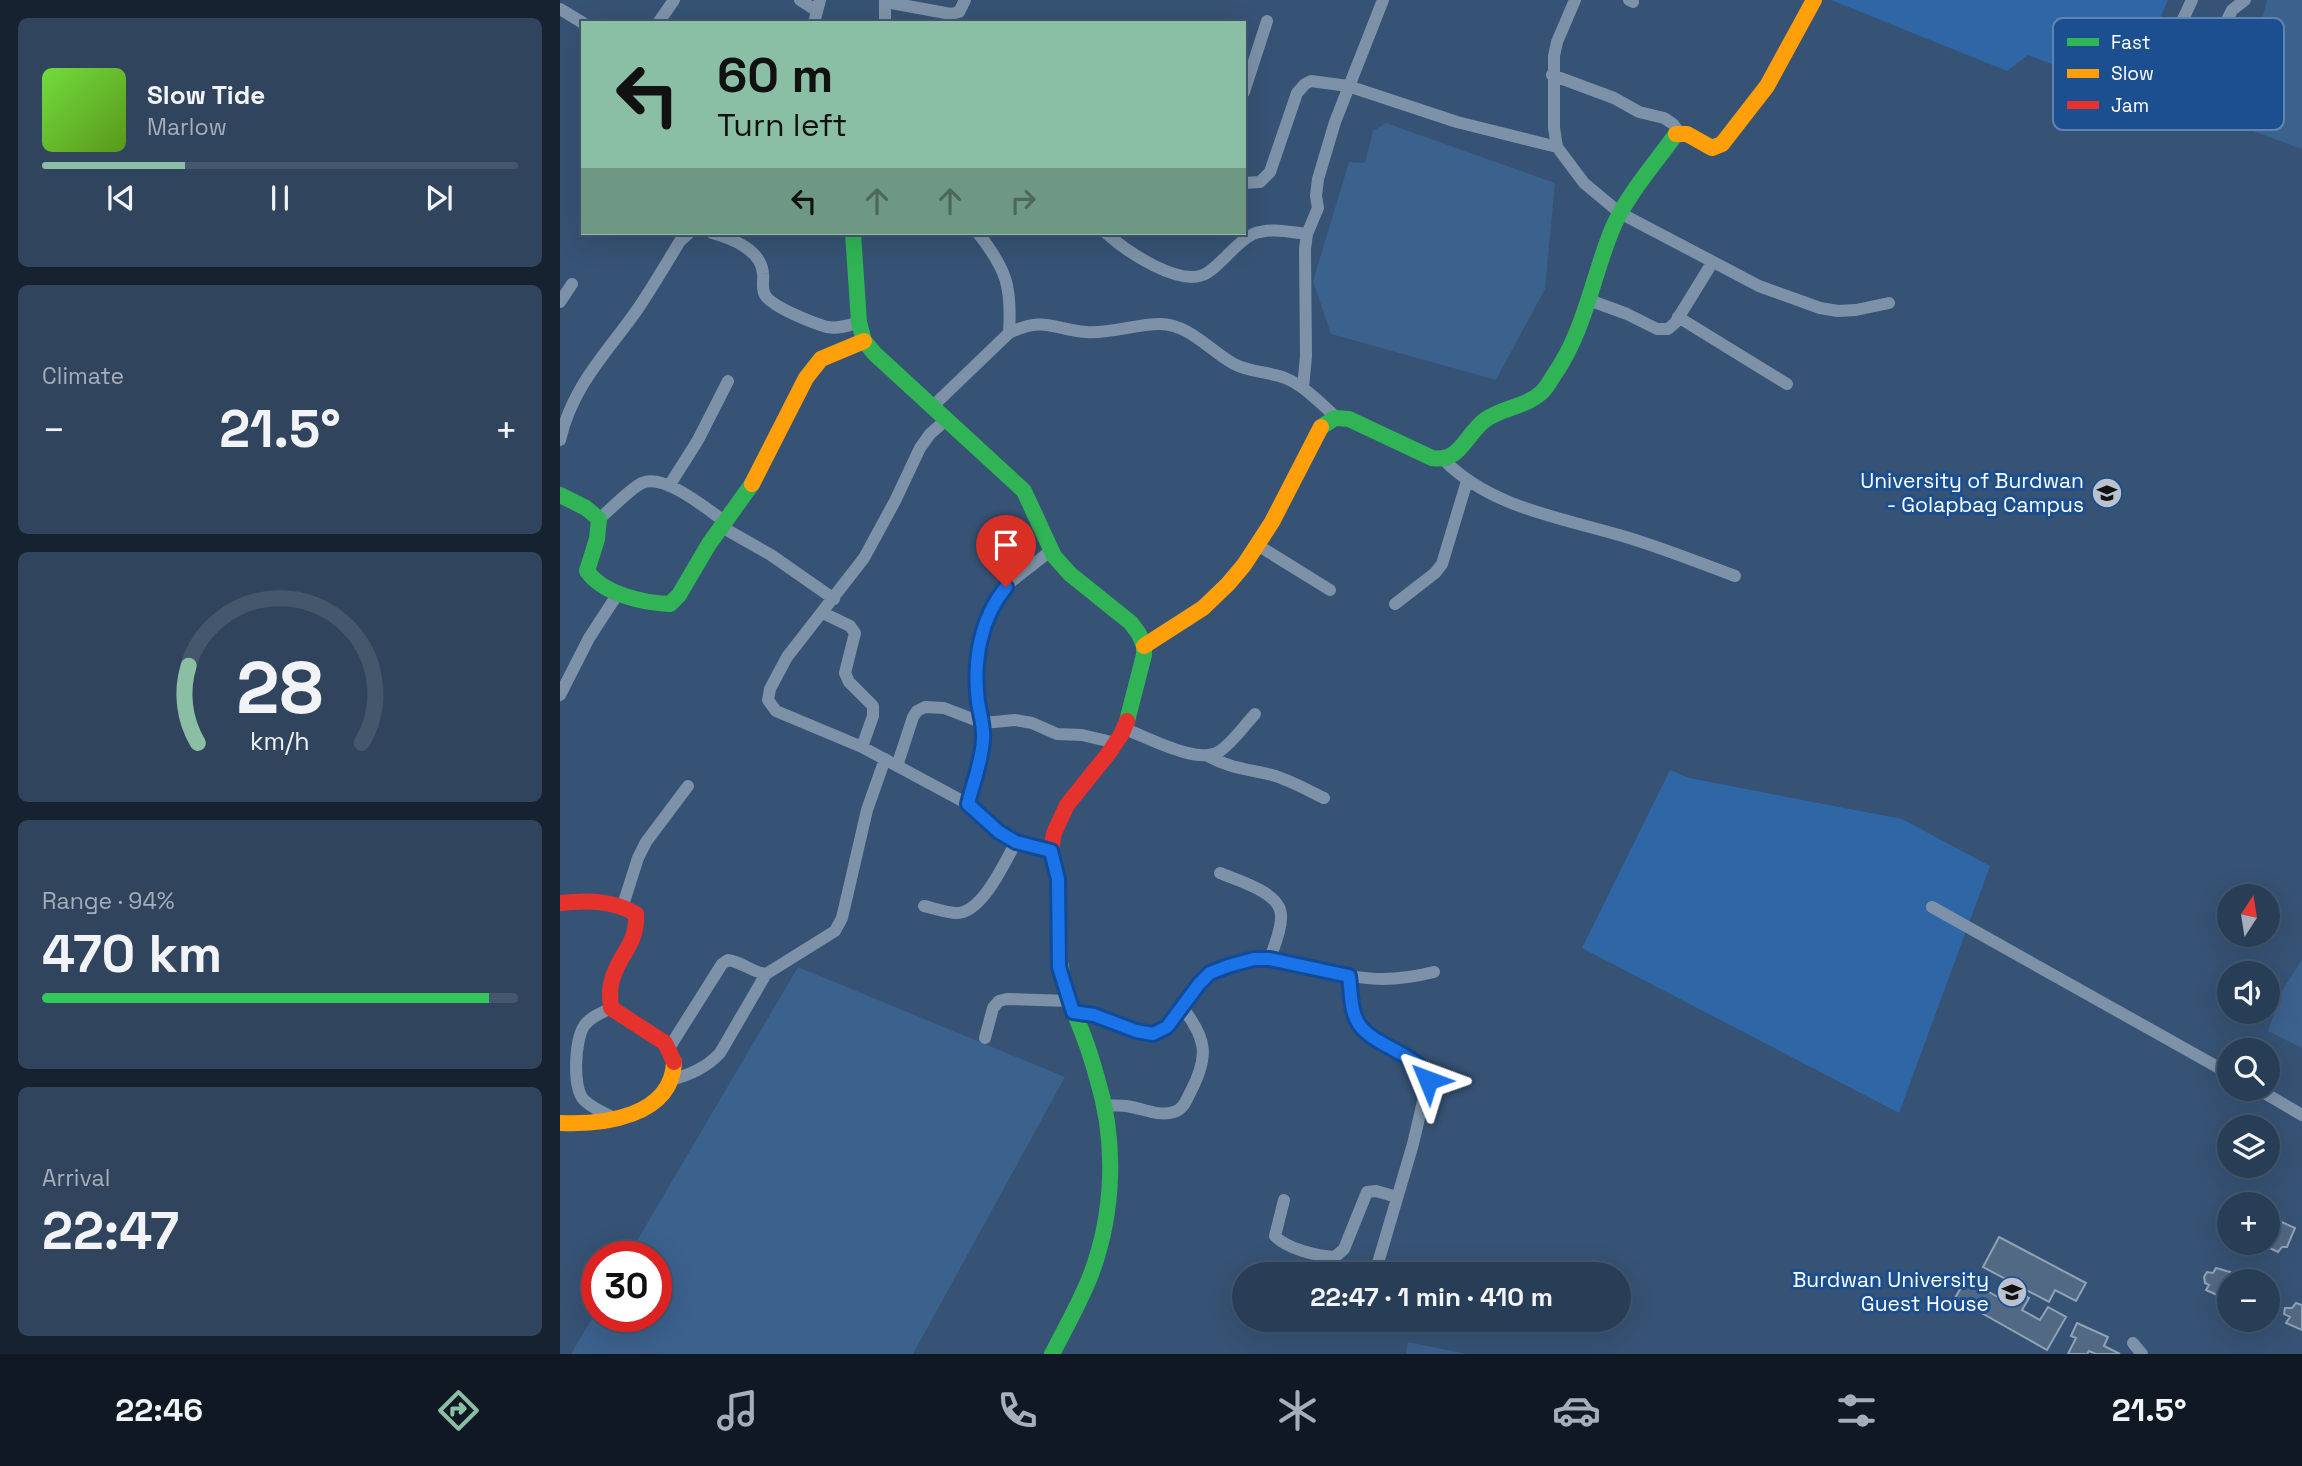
<!DOCTYPE html>
<html lang="en">
<head>
<meta charset="utf-8">
<style>
	:root { --surface:#283e57; --page:#30455d; --text:#f1f3f6; --muted:#a5aeba; --line:#44576d; --accent:#8abfa5 }
	body { margin:0; font-family:"Space Grotesk",sans-serif; background:var(--page); color:var(--text); height:100vh; display:flex; flex-direction:column; font-size:26px; white-space:nowrap }
	* { box-sizing:border-box; margin:0 }
	p { font-size:23px; color:var(--muted) }
	.icon { flex:none; width:38px; height:38px; fill:none; stroke:currentColor; stroke-width:2; stroke-linecap:round; stroke-linejoin:round }
	.map { position:relative; flex:1; overflow:hidden }
	.drawer { display:flex; flex-direction:column; gap:18px; padding:18px; background:#162230; width:560px }
	.drawer>* { flex:none }
	.top-card { position:absolute; left:21px; top:21px; width:665px; height:214px; border-radius:0px; box-shadow:0 7px 28px #0002,0 0 0 2px var(--line); background:#8abfa5; color:#111; overflow:hidden }
	.needle { width:46px; rotate:12deg }
	.buttons { position:absolute; left:1657px; top:884px; display:grid; gap:14px }
	.buttons a { display:grid; place-items:center; width:63px; height:63px; border-radius:50%; background:var(--surface); box-shadow:0 7px 28px #0002,0 0 0 2px var(--line); font-size:35px }
	.speed { position:absolute; left:21px; top:1241px; display:flex; gap:14px; font-size:35px; font-weight:700; text-align:center }
	.speed>* { display:grid; place-content:center; width:91px; height:91px; border-radius:50%; background:var(--surface); box-shadow:0 7px 28px #0002,0 0 0 2px var(--line); line-height:1 }
	.speed .limit { border:10px solid #d22; background:#fff; color:#111 }
	.pin { position:absolute; display:grid; place-items:center; width:60px; height:60px; color:#fff; margin:-72px -30px; border-radius:50% 50% 50% 0; rotate:-45deg; box-shadow:0 0 7px #0007 }
	.pin .icon { rotate:45deg }
	.me { position:absolute; width:77px; margin:-38px; rotate:314deg; stroke-linejoin:round; filter:drop-shadow(0 0 5px #0008) }
	.turn { display:flex; align-items:center; gap:24px; height:147px; padding:0 21px; font-size:32px }
	.turn .icon { width:91px; height:91px; stroke-width:2.5 }
	.turn b { display:block; font-size:49px; line-height:60px }
	.lanes { display:flex; align-items:center; height:66px; padding:0 21px; background:#0003; justify-content:center; gap:35px; direction:ltr }
	.lanes .off { opacity:.35 }
	.big { font-size:52px; font-weight:800; line-height:1.1 }
	.drawer .card { flex:1; display:flex; flex-direction:column; justify-content:center; gap:10px; min-width:0; padding:0 24px; border-radius:10px; background:var(--page) }
	.drawer .dial { align-items:center; gap:0 }
	.dial svg { height:182px; overflow:visible; fill:none; stroke:var(--line); stroke-width:7; stroke-linecap:round; text-anchor:middle }
	.dial text { fill:var(--text); stroke:none }
	.song { display:flex; align-items:center; gap:21px }
	.cover { width:84px; height:84px; border-radius:10px; background:linear-gradient(135deg,hsl(100 70% 55%),hsl(90 70% 35%)) }
	.played { height:7px; border-radius:4px; background:linear-gradient(90deg,var(--accent) 30%,var(--line) 30%) }
	.keys { display:flex; justify-content:space-around; direction:ltr }
	.heat { display:flex; justify-content:space-between; align-items:center; font-size:38px; direction:ltr }
	.charge { height:10px; border-radius:5px; background:linear-gradient(90deg,#34c759 94%,var(--line) 0) }
	.trip { position:absolute; left:672px; top:1262px; width:399px; height:70px; border-radius:35px; background:var(--surface); box-shadow:0 7px 28px #0002,0 0 0 2px var(--line); font-weight:800; line-height:70px; text-align:center }
	.dock { display:flex; height:112px; justify-content:space-around; align-items:center; background:#101923; color:var(--muted) }
	.dock .icon { width:49px; height:49px }
	.dock .current { color:var(--accent) }
	.dock b { font-size:32px; color:var(--text) }
	main { display:flex; flex:1; min-height:0 }
	.map>svg:first-child { display:block }
	.green { fill:#2f66a5 }
	.water { fill:#3b618d }
	.building { fill:#526984; stroke:#92a2b6; stroke-width:2 }
	.lines { fill:none; stroke-linecap:round; stroke-linejoin:round }
	.street { stroke:#7d92a8; stroke-width:12 }
	.fast { stroke:#30b455; stroke-width:16 }
	.slow { stroke:#ff9f0a; stroke-width:16 }
	.jam { stroke:#e5322d; stroke-width:16 }
	.route-casing { stroke:#114b97; stroke-width:18 }
	.route { stroke:#1a73e8; stroke-width:12 }
	.labels { text-anchor:middle; stroke-width:6; stroke-linejoin:round; paint-order:stroke }
	.poi-label { font-size:21px; fill:#fff; stroke:#1b4f8f; text-anchor:end }
	.key { fill:#1b4f8f; stroke:#5f84b1; stroke-width:2 }
	.key-label { font-size:19px; fill:#fff }
</style>
</head>
<body>
<main>
<section class="drawer">
<div class="card">
<div class="song"><i class="cover"></i><div><b>Slow Tide</b><p>Marlow</p></div></div>
<div class="played"></div>
<div class="keys"><svg class="icon" aria-label="previous" viewBox="0 0 24 24"><path d="M18 5L8 12l10 7zM5 5v14"/></svg><svg class="icon" aria-label="pause" viewBox="0 0 24 24"><path d="M8 5v14M16 5v14"/></svg><svg class="icon" aria-label="next" viewBox="0 0 24 24"><path d="M6 5l10 7-10 7zM19 5v14"/></svg></div>
</div>
<div class="card"><p>Climate</p>
<div class="heat"><a>−</a><b class="big">21.5°</b><a>+</a></div>
</div>
<div class="card dial"><svg viewBox="0 0 100 80">
<path d="M14 69A42 42 0 1 1 86 69"/>
<path d="M14 69A42 42 0 0 1 10 35" stroke="#8abfa5"/>
<text x="50" y="56" font-size="32" font-weight="700">28</text>
<text x="50" y="72" font-size="11">km/h</text>
</svg></div>
<div class="card"><p>Range · 94%</p><b class="big">470 km</b><div class="charge"></div></div>
<div class="card"><p>Arrival</p><b class="big">22:47</b></div>
</section>
<div class="map">
<svg width="1742" height="1354" viewBox="0 0 1742 1354">
	<rect width="100%" height="100%" fill="#365274"/>
	<path class="green" d="M1271,0H1608L1569,93L1468,55L1447,71Z
		M1110,770L1129,778L1342,819L1430,866L1339,1113L1022,948Z"/>
	<path class="water" d="M1707,0H1742V149L1679,126L1685,113L1669,64L1674,30L1701,24Z
		M826,123L995,183L985,289L936,380L771,334L753,281L789,162L805,163L813,131Z
		M1742,960V1048L1708,1031L1722,991Z
		M238,967L505,1077L353,1354H11L37,1310V1316H96V1256H68Z
		M848,1342L907,1354H846Z"/>
	<path class="building" d="M1708,1216L1735,1228L1727,1247H1722L1718,1252L1697,1242H1708Z
		M1439,1237L1526,1283L1516,1301L1495,1290L1489,1302L1423,1267Z
		M1656,1268L1670,1272L1690,1281H1670V1301L1646,1290L1649,1285L1645,1283L1644,1277L1647,1272L1653,1273Z
		M1406,1279L1452,1305L1459,1292L1469,1298L1462,1310L1480,1320L1488,1307L1506,1317L1487,1350L1395,1298Z
		M1736,1303L1742,1305V1330L1726,1323L1730,1317L1724,1314L1725,1308H1732Z
		M1517,1323L1548,1337L1544,1346L1560,1354H1536L1529,1351L1527,1354H1508L1516,1338L1511,1336Z"/>
	<g class="lines">
		<path class="street" d="M240,0L257,11
			M1015,0L997,42L994,56V128L997,147L1024,183L1060,213L1199,286L1260,308L1278,311L1296,310L1329,303
			M1069,0L1073,2
			M326,2L391,14L399,12L405,0
			M0,9L23,23
			M98,23L114,0
			M254,23L260,0
			M325,23V0
			M1652,51L1672,10L1685,0
			M992,75L1054,98L1079,112L1104,118L1113,124L1119,132
			M1590,90L1632,0
			M684,92L707,21
			M684,183L700,182L710,172L737,93L745,84L751,81L788,86L897,122L997,147
			M152,233C171,238 202,250 203,274C204,281 201,287 205,295C212,307 253,323 267,327C278,329 288,326 299,322
			M418,233C447,270 452,287 449,333
			M546,233C566,251 621,289 647,273C664,262 675,243 693,234C710,227 730,232 747,234
			M1029,300L1067,314L1097,329H1108L1115,323L1152,263
			M0,302L12,284
			M1118,317L1227,384
			M743,388L746,356L745,249L747,234L758,208L756,196L758,179L775,122L823,0
			M373,406L449,333C484,316 492,329 526,332C551,334 575,324 600,324C629,324 650,351 674,364C689,372 709,372 725,378C745,386 760,403 776,417
			M387,419L370,434L360,448L335,501L304,558L227,657L210,689L208,700L216,711L302,747L408,804L439,832L456,842L491,851
			M0,440C13,385 46,354 77,310C92,288 106,264 120,241L129,233
			M884,460C930,507 998,517 1059,535C1098,546 1137,562 1175,576
			M109,486L138,440L168,381
			M39,519C50,510 71,488 82,483C104,473 147,509 164,521
			M160,526L211,555L274,599
			M699,546L770,590
			M835,604L875,573L882,564L907,481
			M263,613L290,626L295,633L285,673L289,682L313,706V716L302,747
			M0,695L29,638L59,592
			M565,729C587,737 639,766 660,751C673,742 684,726 695,714
			M648,756C671,769 688,769 712,775C730,780 747,790 764,798
			M337,766L353,717L357,711L365,707L384,708L423,723L455,720L472,723L497,734L522,735L556,743
			M408,804C413,783 421,761 423,740C424,724 419,709 418,692C417,663 418,628 433,602C446,582 471,567 489,552
			M660,873C678,881 720,892 721,915C722,928 714,946 710,959
			M63,905L78,858L86,842L128,786
			M364,906C374,908 386,913 397,913C422,913 445,862 456,842
			M1372,907L1670,1074
			M789,977C791,990 790,1009 797,1021C810,1047 860,1053 868,1080L853,1144L818,1263
			M51,1008C42,1013 30,1017 24,1026C15,1040 12,1088 24,1100C33,1109 46,1114 57,1119
			M513,1012C526,1014 538,1016 550,1020C563,1025 576,1034 590,1034C614,1034 631,988 649,974C660,966 681,960 694,959C714,957 734,964 752,968C799,979 826,984 874,972
			M425,1038L433,1008L439,1001L447,999L509,1001
			M109,1048L162,964L168,960C182,962 192,972 206,974L275,931L282,918L307,810L325,759
			M111,1080C131,1074 146,1068 160,1053L206,974
			M1696,1088L1742,1115
			M544,1105C551,1106 559,1105 566,1106C582,1108 598,1117 614,1112C624,1109 626,1100 631,1091C649,1056 647,1039 622,1007
			M724,1200L715,1236C727,1249 757,1256 775,1257L784,1249L807,1192L816,1191L837,1197
			M1573,1343L1582,1354"/>
		<path class="fast" d="M293,233L299,322L304,341L315,354L464,491L494,556L510,574L571,623L579,634L584,646V655L567,721
			M761,427L775,418L789,419L872,458C900,463 905,435 925,420C941,408 966,407 982,392C987,387 990,381 994,375C1024,332 1032,280 1051,232C1065,197 1094,165 1116,134
			M0,495L26,508L39,519L37,539L27,571C43,594 83,603 110,604L119,595L149,544L192,484
			M492,1354C505,1329 519,1304 530,1277C554,1215 557,1142 537,1078C533,1063 528,1047 522,1032C513,1008 503,988 500,961"/>
		<path class="slow" d="M1116,134H1127L1152,148L1162,144L1207,86L1254,0
			M192,484L246,378L261,359L304,341
			M584,646L643,608L668,584L684,565L712,522L761,427
			M0,1123C42,1125 112,1117 114,1062"/>
		<path class="jam" d="M0,903C27,900 52,900 76,914C78,944 59,954 52,980C49,990 50,998 51,1008L105,1043L114,1062
			M500,961L498,885L491,849L494,833L507,805L548,754L561,735L567,721"/>
	</g>
	<g class="lines">
		<g class="route-casing">
			<path id="route" d="M446,587C420,619 413,661 418,702C420,715 424,726 423,739C422,761 413,783 408,804L439,832L456,842L491,851L498,879L499,967L513,1012L534,1015L576,1031L593,1034L607,1027L639,984L650,973L668,966L694,959H710L789,976C791,990 790,1008 797,1021C810,1047 861,1053 868,1080"/>
		</g>
		<use href="#route" class="route"/>
	</g>
	<defs>
		<g id="university-disc" transform="scale(1.575)"><circle r="9.5" fill="#b9c2ce" stroke="#1b4f8f"/><path d="M0-5L7-2L0 1L-7-2ZM-4 1L0 2.5L4 1V4Q0 6-4 4Z" fill="#111"/></g>
	</defs>
	<g fill-rule="evenodd">
		<use href="#university-disc" x="1547" y="493"/>
		<use href="#university-disc" x="1452" y="1292"/>
	</g>
	<g class="labels">
		<g class="poi-label">
			<text x="1524" y="488">University of Burdwan<tspan x="1524" dy="24">- Golapbag Campus</tspan></text>
			<text x="1429" y="1287">Burdwan University<tspan x="1429" dy="24">Guest House</tspan></text>
		</g>
	</g>
	<rect x="1493" y="18" width="231" height="112" rx="10" class="key"/>
	<rect x="1507" y="38" width="32" height="8" fill="#30b455"/>
	<rect x="1507" y="69" width="32" height="9" fill="#ff9f0a"/>
	<rect x="1507" y="101" width="32" height="8" fill="#e5322d"/>
	<g class="key-label">
		<text x="1551" y="49">Fast</text>
		<text x="1551" y="80">Slow</text>
		<text x="1551" y="112">Jam</text>
	</g>
</svg>
<div class="buttons">
<a><svg class="needle" viewBox="-14 -14 28 28"><path d="M0-13l5 13h-10z" fill="#e53935"/><path d="M0 13l5-13h-10z" fill="#a5aeba"/></svg></a>
<a><svg class="icon" aria-label="sound" viewBox="0 0 24 24"><path d="M4 9h4l5-4v14l-5-4H4zM17 9q2 3 0 6"/></svg></a>
<a><svg class="icon" aria-label="search" viewBox="0 0 24 24"><circle cx="10" cy="10" r="6"/><path d="M15 15l6 6"/></svg></a>
<a><svg class="icon" aria-label="layers" viewBox="0 0 24 24"><path d="M12 4l9 5-9 5-9-5zM3 14l9 5 9-5"/></svg></a>
<a>+</a>
<a>−</a>
</div>
<div class="speed"><div class="limit">30</div></div>
<div class="pin" style="left:446px;top:587px;background:#d93025"><svg class="icon" aria-label="arrive" viewBox="0 0 24 24"><path d="M6 21V4h12l-3 4 3 4H6"/></svg></div>
<svg class="me" style="left:868px;top:1080px" viewBox="-20 -20 40 40"><path d="M0-17L14 15 0 8-14 15z" fill="#1a73e8" stroke="#fff" stroke-width="4"/></svg>
<div class="trip">22:47 · 1 min · 410 m</div>
<div class="top-card">
<div class="turn"><svg class="icon" aria-label="left" viewBox="0 0 24 24"><path d="M17 20v-9H6M10 6l-5 5 5 5"/></svg><div><b>60 m</b>Turn left</div></div>
<div class="lanes"><svg class="icon" aria-label="left" viewBox="0 0 24 24"><path d="M17 20v-9H6M10 6l-5 5 5 5"/></svg><svg class="icon off" aria-label="ahead" viewBox="0 0 24 24"><path d="M12 20V5M6 11l6-6 6 6"/></svg><svg class="icon off" aria-label="ahead" viewBox="0 0 24 24"><path d="M12 20V5M6 11l6-6 6 6"/></svg><svg class="icon off" aria-label="right" viewBox="0 0 24 24"><path d="M7 20v-9h11M14 6l5 5-5 5"/></svg></div>
</div>
</div>
</main>
<nav class="dock">
<b>22:46</b>
<svg class="icon current" aria-label="directions" viewBox="0 0 24 24"><path d="M12 3l9 9-9 9-9-9zM9 14v-3h6M13 9l2 2-2 2"/></svg>
<svg class="icon" aria-label="music" viewBox="0 0 24 24"><path d="M9 18V5l10-2v13"/><circle cx="6" cy="18" r="3"/><circle cx="16" cy="16" r="3"/></svg>
<svg class="icon" aria-label="phone" viewBox="0 0 24 24"><path d="M5 4h4l2 5-3 2q2 4 5 5l2-3 5 2v4C11 20 4 13 5 4z"/></svg>
<svg class="icon" aria-label="climate" viewBox="0 0 24 24"><path d="M12 3v18M4 7l16 10M4 17L20 7"/></svg>
<svg class="icon" aria-label="car" viewBox="0 0 24 24"><path d="M5 17H2v-5l4-1 3-4h7l3 4 3 1v5h-3M9 17h6M6 11h13"/><circle cx="7" cy="17" r="2"/><circle cx="17" cy="17" r="2"/></svg>
<svg class="icon" aria-label="filters" viewBox="0 0 24 24"><path d="M4 7h16M4 17h16"/><circle cx="9" cy="7" r="2"/><circle cx="15" cy="17" r="2"/></svg>
<b>21.5°</b>
</nav>
</body>
</html>
